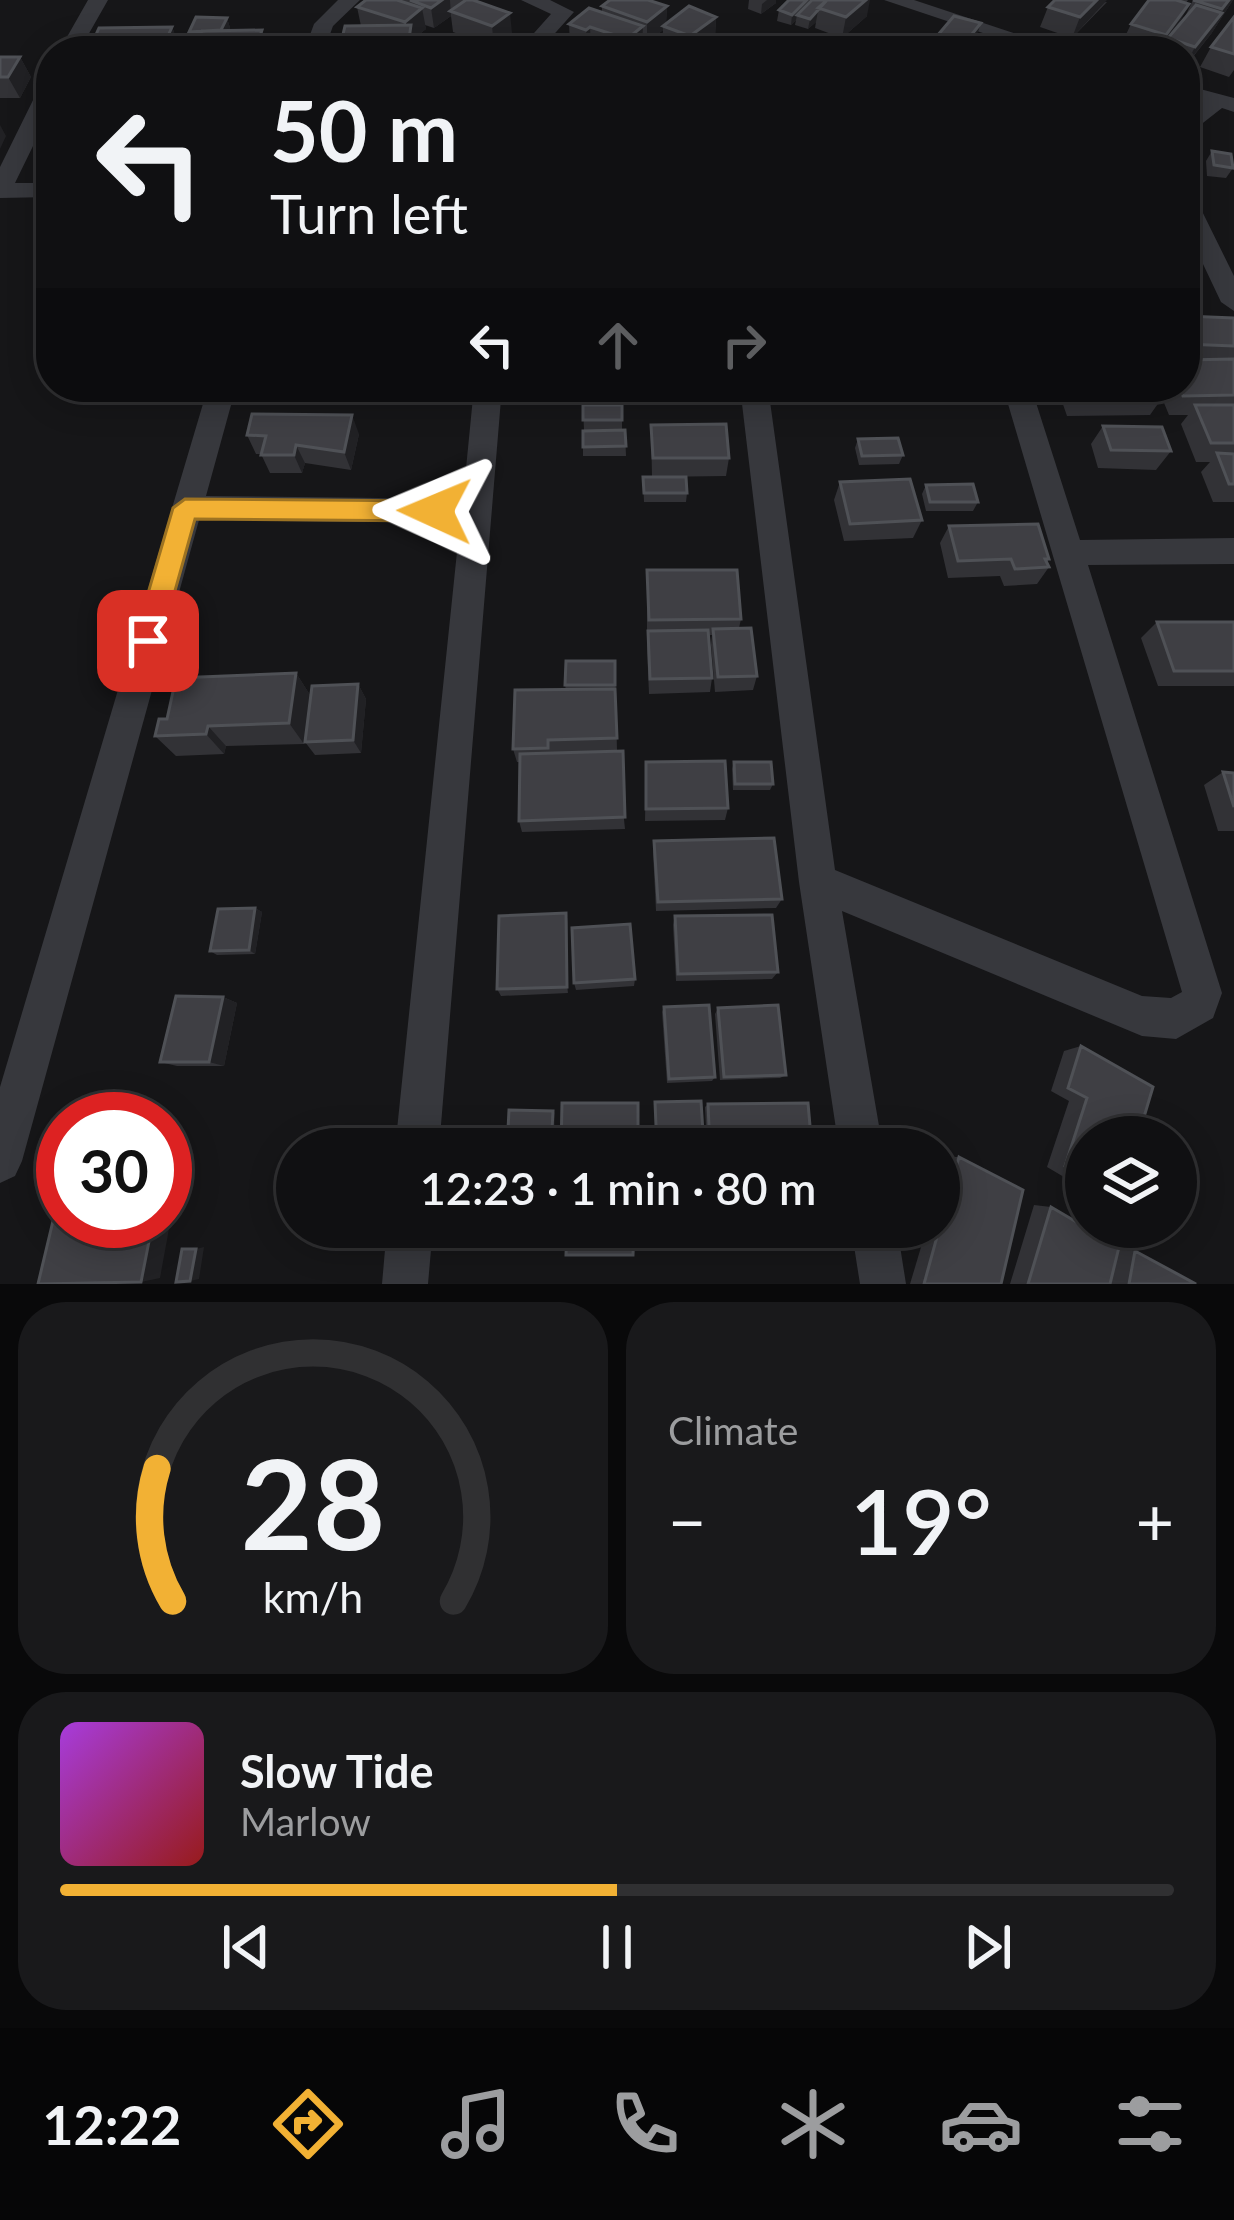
<!DOCTYPE html>
<html lang="en">
<head>
<meta charset="utf-8">
<style>
	:root { --surface:#101012; --page:#19191b; --text:#f1f3f6; --muted:#9c9d9f; --line:#303032; --accent:#f2b134 }
	body { margin:0; font-family:Lato,sans-serif; background:var(--page); color:var(--text); height:100vh; display:flex; flex-direction:column; font-size:45px; white-space:nowrap }
	* { box-sizing:border-box; margin:0 }
	p { font-size:39px; color:var(--muted) }
	.icon { flex:none; width:66px; height:66px; fill:none; stroke:currentColor; stroke-width:2; stroke-linecap:round; stroke-linejoin:round }
	.map { position:relative; height:1284px; overflow:hidden }
	.drawer { display:flex; flex-direction:column; gap:18px; padding:18px; background:#09090a; flex:1 }
	.drawer>* { flex:none }
	.hud { position:absolute; left:36px; top:36px; width:1164px; height:366px; border-radius:48px; box-shadow:0 6px 30px #0003,0 0 0 3px var(--line); background:#101012; color:var(--text); overflow:hidden }
	.buttons { position:absolute; left:1065px; top:1116px; display:grid; gap:24px }
	.buttons a { display:grid; place-items:center; width:132px; height:132px; border-radius:50%; background:var(--surface); box-shadow:0 6px 30px #0003,0 0 0 3px var(--line); font-size:60px }
	.speed { position:absolute; left:36px; top:1092px; display:flex; gap:24px; font-size:60px; font-weight:700; text-align:center }
	.speed>* { display:grid; place-content:center; width:156px; height:156px; border-radius:50%; background:var(--surface); box-shadow:0 6px 30px #0003,0 0 0 3px var(--line); line-height:1 }
	.speed .limit { border:18px solid #d22; background:#fff; color:#111 }
	.pin { position:absolute; display:grid; place-items:center; width:102px; height:102px; color:#fff; margin:-51px; border-radius:24px; box-shadow:0 6px 18px #0006 }
	.me { position:absolute; width:132px; margin:-66px; rotate:271deg; stroke-linejoin:round; filter:drop-shadow(0 0 9px #0008) }
	.turn { display:flex; align-items:center; gap:42px; height:252px; padding:0 36px; font-size:54px }
	.turn .icon { width:156px; height:156px; stroke-width:2.5 }
	.turn b { display:block; font-size:84px; line-height:102px }
	.lanes { display:flex; align-items:center; height:114px; padding:0 36px; background:#0003; justify-content:center; gap:60px; direction:ltr }
	.lanes .off { opacity:.35 }
	.big { font-size:90px; font-weight:600; line-height:1.1 }
	.drawer .card { flex:1; display:flex; flex-direction:column; justify-content:center; gap:18px; min-width:0; padding:0 42px; border-radius:48px; background:var(--page) }
	.drawer .dial { align-items:center; gap:0 }
	.dial svg { height:312px; overflow:visible; fill:none; stroke:var(--line); stroke-width:7; stroke-linecap:round; text-anchor:middle }
	.dial text { fill:var(--text); stroke:none }
	.song { display:flex; align-items:center; gap:36px }
	.cover { width:144px; height:144px; border-radius:18px; background:linear-gradient(135deg,hsl(280 70% 55%),hsl(0 70% 35%)) }
	.played { height:12px; border-radius:6px; background:linear-gradient(90deg,var(--accent) 50%,var(--line) 50%) }
	.keys { display:flex; justify-content:space-around; direction:ltr }
	.heat { display:flex; justify-content:space-between; align-items:center; font-size:66px; direction:ltr }
	.drawer .tiles { flex:1; display:grid; gap:18px; grid-template-columns:1fr 1fr }
	.card:last-child { grid-column:span 2 }
	.trip { position:absolute; left:276px; top:1128px; width:684px; height:120px; border-radius:60px; background:var(--surface); box-shadow:0 6px 30px #0003,0 0 0 3px var(--line); font-weight:600; line-height:120px; text-align:center }
	.menu { display:flex; height:192px; justify-content:space-around; align-items:center; background:#060607; color:var(--muted) }
	.menu .icon { width:84px; height:84px }
	.menu .on { color:var(--accent) }
	.menu b { font-size:54px; color:var(--text) }
	.map>svg:first-child { display:block }
	.lines { fill:none; stroke-linecap:round; stroke-linejoin:round }
	.street { fill:#37383d; fill-rule:evenodd }
	.wall { fill:#323236 }
	.shaded-wall { fill:#212124 }
	.building { fill:#3f3f44; stroke:#4f5156; stroke-width:3 }
	.route { fill:#f2b134; stroke:#9d7322; stroke-width:3 }
</style>
</head>
<body>
<div class="map">
<svg width="1234" height="1284" viewBox="0 0 1234 1284">
	<rect width="100%" height="100%" fill="#161618"/>
	<g class="lines">
		<path class="street" d="M88,0H108L79,51H59Z
			M338,0H360L333,26L324,51H304L314,24Z
			M521,0H550L574,12L539,51H518L551,14Z
			M884,0H914L1068,51H1037Z
			M51,80V109L15,183H51V197L0,198V167L40,86Z
			M1185,85L1234,98V112L1222,108L1185,137V118L1202,103L1185,98Z
			M1185,194L1197,201L1234,276V311L1221,302L1185,226Z
			M208,387H236L206,496L463,499L474,387H502L439,1149H395L460,523L199,520L22,1161L15,1176L0,1183V1087Z
			M740,387H768L835,870L1142,996L1171,998L1182,992L1003,387H1031L1080,540L1234,538V564L1088,565L1222,993L1213,1018L1176,1039L1142,1036L842,911L883,1149H839L799,882Z
			M387,1227H433L428,1284H382Z
			M851,1227H897L906,1284H860Z"/>
	</g>
	<path class="wall" d="M366,0H473L512,33L494,47L453,32L451,16L434,28L425,25L426,29L413,39L414,51H341L340,47L361,26L357,7Z
		M749,0H776V3L761,14L748,9Z
		M789,0L867,16L842,38L815,28L816,22L808,29L795,25L796,20L791,25L777,21L779,10Z
		M1149,0H1188L1186,3L1189,4L1172,34L1183,21L1193,0H1233L1211,34L1185,67V51H1162L1167,40L1159,51H1142L1121,45L1131,24Z
		M1107,2L1072,38L1040,27L1048,7Z
		M602,6H667L666,23L716,17L715,37L697,51H674L662,46L663,30L647,43L642,42V47L637,51H601L591,47L587,51L570,44L569,24L602,12Z
		M1234,17V70L1229,77L1200,67L1211,47Z
		M227,18L230,28L229,30H262L268,51H196L197,42H192L189,32Z
		M172,27L180,48L179,51H91L90,48Z
		M932,42L974,44L968,51H930Z
		M0,57H20L31,77L20,98H0Z
		M1212,151L1233,168L1226,178L1207,176L1206,161Z
		M1185,316L1234,318V502H1213L1201,472L1210,462H1196L1181,424L1188,415H1169L1162,398L1150,415L1067,416L1057,387H1185Z
		M817,387H885L883,395L819,396Z
		M909,387H969L968,390H909Z
		M583,405H622V430H584Z
		M651,425L729,458L726,476L652,477Z
		M1103,426L1171,451L1156,470L1098,468L1091,444Z
		M625,430L626,456H583V431Z
		M359,434L351,470L305,463L302,473H270L261,454H256L247,435Z
		M858,439L903,455L899,464L859,465L855,448Z
		M643,477L687,493L686,502H644Z
		M840,482L922,520L913,538L844,541L834,500Z
		M926,485L978,502L973,511H926L922,494Z
		M949,526L1049,559L1047,562L1049,567L1037,584L1004,586L1000,576L948,578L940,543Z
		M647,570L741,619L739,628L757,676L753,690L715,692L711,645L712,635H709L712,678L710,692L649,694L647,647Z
		M1157,622H1234V686H1158L1141,638Z
		M615,661L617,751L625,829L522,832L519,821L520,762H517L513,749L566,690L565,685Z
		M296,673L310,695L304,744L226,746L224,754L176,756L155,736L167,719Z
		M358,684L366,699L361,753L315,755L305,742Z
		M646,762L728,808L725,820L645,821Z
		M734,762L773,784L770,790H733L732,769Z
		M1223,772L1234,773V831H1218L1204,785Z
		M654,841L782,899L776,908L656,911L653,852Z
		M255,908L262,912L255,954L217,955L210,951Z
		M566,913L568,993L501,996L497,989Z
		M675,916L778,972L772,979L676,981L673,925Z
		M635,979L634,986L576,990L574,983Z
		M223,997L237,1003L224,1066H177L160,1062Z
		M664,1007L715,1077L712,1081L667,1083L662,1012Z
		M718,1008L786,1075L780,1078L720,1080L715,1014Z
		M1081,1046L1138,1137H1086V1190L1047,1167L1069,1101L1051,1091L1064,1051Z
		M708,1104L812,1149H707L705,1107Z
		M946,1157H959L1001,1284H910L927,1227H939V1183Z
		M1034,1205L1051,1207L1119,1249L1135,1251L1196,1284H1010Z"/>
	<path class="shaded-wall" d="M442,0H450L451,16L434,28L431,8Z
		M767,0H776V3L761,14L762,4Z
		M807,0H816L797,15L796,20L791,25L792,15Z
		M866,0H870L867,16L842,38L846,17Z
		M1097,0H1107L1072,38L1080,17Z
		M1229,0H1233L1211,34L1185,66L1195,47L1216,20Z
		M1189,4L1179,24L1158,51L1166,35Z
		M667,6L666,27L663,26V30L647,43V22Z
		M422,8L426,29L413,39L414,51H409L405,22Z
		M818,11L816,22L808,29L810,19Z
		M510,13L512,33L494,47L492,26Z
		M716,17L715,37L697,51H689L690,36Z
		M227,18L230,28L223,43L220,33Z
		M981,23L974,44L968,51H959Z
		M643,26L642,47L637,51H626L627,39Z
		M172,27L180,48L179,51H165L163,47Z
		M590,27L591,47L587,51L586,30Z
		M262,30L268,51H257L256,48Z
		M20,57L31,77L20,98L8,77Z
		M0,125L6,136L0,149Z
		M352,415L359,434L351,470L344,452Z
		M296,445L305,463L302,473L294,455Z
		M296,673L310,695L304,744L289,723Z
		M358,684L366,699L361,753L353,740Z
		M208,726L226,746L224,754L206,734Z
		M255,908L262,912L255,954L249,950Z
		M566,913L568,922V993L567,987Z
		M223,997L237,1003L224,1066L209,1062Z
		M553,1111L555,1113L554,1149H551Z
		M165,1196H175L160,1278L141,1282L153,1221H165Z
		M204,1247L199,1279L190,1281L196,1249Z"/>
	<path class="building" d="M366,0H397L422,8L405,22L357,7Z
		M410,0H442L431,8Z
		M466,0H473L510,13L492,26L450,11Z
		M610,0H648L667,6L647,22L602,6Z
		M789,0H807L792,15L779,10Z
		M812,0H827L810,19L797,15Z
		M827,0H866L846,17L818,8Z
		M1055,0H1097L1080,17L1048,7Z
		M1149,0H1176L1189,4L1166,35L1131,24Z
		M1193,0H1229L1222,9Z
		M1196,5L1222,13L1195,47L1168,38Z
		M689,6L716,17L690,36L663,26Z
		M589,8L643,26L627,39L590,27L586,30L569,24Z
		M954,16L981,23L959,50L932,42Z
		M196,17L227,18L221,30L189,32Z
		M1234,17V54L1211,47Z
		M411,25L408,46L340,47L345,26Z
		M172,27L163,47L90,48L99,28Z
		M262,30L256,48H195L202,31Z
		M444,41L476,46L473,51L438,49Z
		M1020,41L1053,51H1013Z
		M0,57H20L8,77H0Z
		M1212,151L1231,154L1233,168L1214,165Z
		M1185,316L1234,318V346L1185,344Z
		M1234,359V395L1183,396L1179,387H1185V360Z
		M1075,387H1159L1163,396L1078,397Z
		M583,405H622V420H583Z
		M1195,405H1234V443H1211Z
		M252,414L352,415L344,452L296,445L294,455H261L266,436L247,435Z
		M726,424L729,458H653L651,425Z
		M1103,426L1162,427L1171,451L1111,450Z
		M625,430L626,446L583,447V431Z
		M898,438L903,455L862,456L858,439Z
		M1217,453L1234,454V484H1229Z
		M643,477H686L687,493H644Z
		M910,479L922,520L850,524L840,482Z
		M973,484L978,502H930L926,485Z
		M1038,524L1049,559H1045L1049,567L1015,569L1011,559L958,561L949,526Z
		M647,570H737L741,619L649,620Z
		M1157,622H1234V671H1174Z
		M751,628L757,676L718,677L713,629Z
		M708,630L712,678L650,679L648,631Z
		M566,661H615V685H565Z
		M296,673L289,723L208,726L206,734L155,736L159,719H167L176,678Z
		M358,684L353,740L305,742L312,686Z
		M615,689L617,738L548,740V748L513,749L515,690Z
		M623,751L625,817L519,821L520,754Z
		M725,761L728,808L646,809V762Z
		M734,762H771L773,784H735Z
		M1223,772L1234,773V807Z
		M774,838L782,899L658,902L654,841Z
		M255,908L249,950L210,951L218,909Z
		M566,913L567,987L497,989L499,916Z
		M772,915L778,972L678,974L675,916Z
		M630,924L635,979L574,983L572,928Z
		M176,996L223,997L209,1062H160Z
		M709,1005L715,1077L669,1079L664,1007Z
		M778,1005L786,1075L724,1077L718,1008Z
		M1081,1046L1153,1087L1138,1137H1086V1179L1065,1166L1087,1098L1068,1088Z
		M701,1101L704,1149H657L655,1102Z
		M562,1103H638V1149H561Z
		M808,1103L812,1149H710L708,1104Z
		M509,1110L553,1111L551,1149H507Z
		M959,1157L1023,1190L1001,1284H924Z
		M63,1199V1221H153L141,1282L38,1284L58,1200Z
		M1051,1207L1119,1247L1110,1284H1028Z
		M567,1227H634L633,1255H566Z
		M182,1249H196L190,1281L176,1282Z
		M1135,1251L1196,1284H1129Z"/>
	<path class="route" d="M185,499L435,501L447,511L435,521L195,519L161,641L157,649H138L134,641L173,508Z"/>
</svg>
<div class="buttons">
<a><svg class="icon" aria-label="layers" viewBox="0 0 24 24"><path d="M12 4l9 5-9 5-9-5zM3 14l9 5 9-5"/></svg></a>
</div>
<div class="speed"><div class="limit">30</div></div>
<div class="pin" style="left:148px;top:641px;background:#d93025"><svg class="icon" aria-label="arrive" viewBox="0 0 24 24"><path d="M6 21V4h12l-3 4 3 4H6"/></svg></div>
<svg class="me" style="left:435px;top:511px" viewBox="-20 -20 40 40"><path d="M0-17L14 15 0 8-14 15z" fill="#f2b134" stroke="#fff" stroke-width="4"/></svg>
<div class="trip">12:23 · 1 min · 80 m</div>
<div class="hud">
<div class="turn"><svg class="icon" aria-label="left" viewBox="0 0 24 24"><path d="M17 20v-9H6M10 6l-5 5 5 5"/></svg><div><b>50 m</b>Turn left</div></div>
<div class="lanes"><svg class="icon" aria-label="left" viewBox="0 0 24 24"><path d="M17 20v-9H6M10 6l-5 5 5 5"/></svg><svg class="icon off" aria-label="ahead" viewBox="0 0 24 24"><path d="M12 20V5M6 11l6-6 6 6"/></svg><svg class="icon off" aria-label="right" viewBox="0 0 24 24"><path d="M7 20v-9h11M14 6l5 5-5 5"/></svg></div>
</div>
</div>
<section class="drawer">
<div class="tiles">
<div class="card dial"><svg viewBox="0 0 100 80">
<path d="M14 69A42 42 0 1 1 86 69"/>
<path d="M14 69A42 42 0 0 1 10 35" stroke="#f2b134"/>
<text x="50" y="56" font-size="32" font-weight="700">28</text>
<text x="50" y="72" font-size="11">km/h</text>
</svg></div>
<div class="card"><p>Climate</p>
<div class="heat"><a>−</a><b class="big">19°</b><a>+</a></div>
</div>
<div class="card">
<div class="song"><i class="cover"></i><div><b>Slow Tide</b><p>Marlow</p></div></div>
<div class="played"></div>
<div class="keys"><svg class="icon" aria-label="previous" viewBox="0 0 24 24"><path d="M18 5L8 12l10 7zM5 5v14"/></svg><svg class="icon" aria-label="pause" viewBox="0 0 24 24"><path d="M8 5v14M16 5v14"/></svg><svg class="icon" aria-label="next" viewBox="0 0 24 24"><path d="M6 5l10 7-10 7zM19 5v14"/></svg></div>
</div>
</div>
</section>
<nav class="menu">
<b>12:22</b>
<svg class="icon on" aria-label="directions" viewBox="0 0 24 24"><path d="M12 3l9 9-9 9-9-9zM9 14v-3h6M13 9l2 2-2 2"/></svg>
<svg class="icon" aria-label="music" viewBox="0 0 24 24"><path d="M9 18V5l10-2v13"/><circle cx="6" cy="18" r="3"/><circle cx="16" cy="16" r="3"/></svg>
<svg class="icon" aria-label="phone" viewBox="0 0 24 24"><path d="M5 4h4l2 5-3 2q2 4 5 5l2-3 5 2v4C11 20 4 13 5 4z"/></svg>
<svg class="icon" aria-label="climate" viewBox="0 0 24 24"><path d="M12 3v18M4 7l16 10M4 17L20 7"/></svg>
<svg class="icon" aria-label="car" viewBox="0 0 24 24"><path d="M5 17H2v-5l4-1 3-4h7l3 4 3 1v5h-3M9 17h6M6 11h13"/><circle cx="7" cy="17" r="2"/><circle cx="17" cy="17" r="2"/></svg>
<svg class="icon" aria-label="filters" viewBox="0 0 24 24"><path d="M4 7h16M4 17h16"/><circle cx="9" cy="7" r="2"/><circle cx="15" cy="17" r="2"/></svg>
</nav>
</body>
</html>
